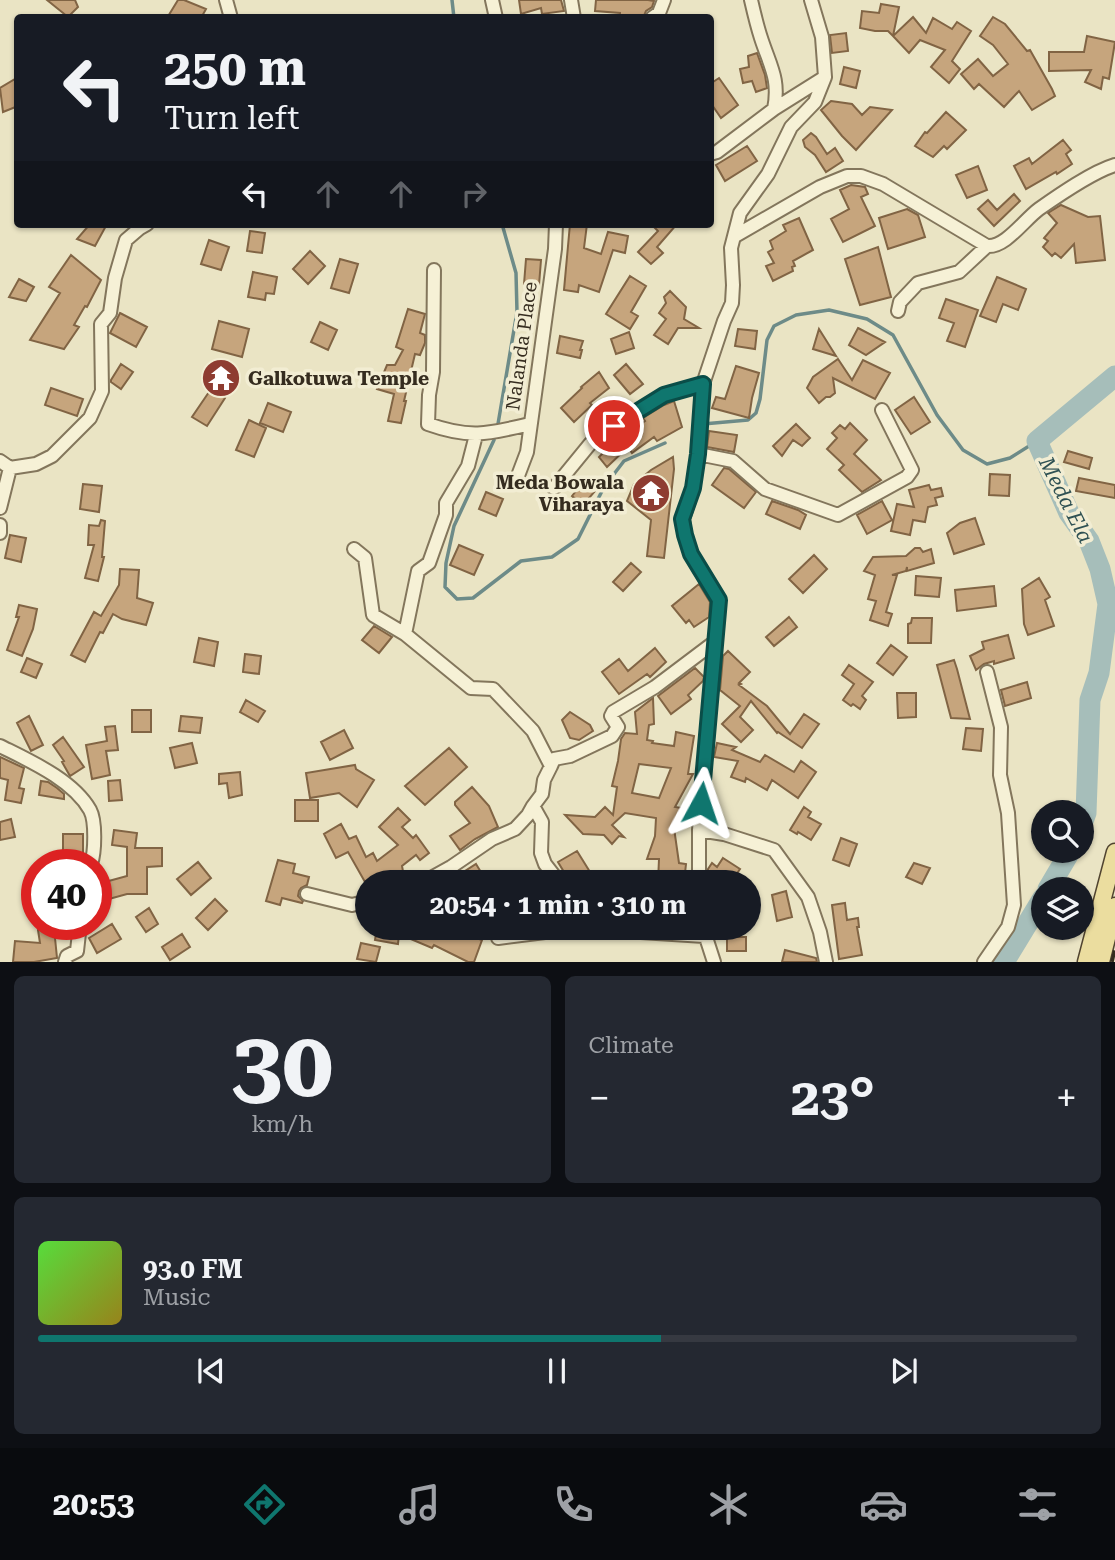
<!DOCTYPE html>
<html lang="en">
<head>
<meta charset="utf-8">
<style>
	:root { --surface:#171b24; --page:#242831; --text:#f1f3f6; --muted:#9ea1a6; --line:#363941; --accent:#0f766e }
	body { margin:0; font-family:"Roboto Serif",serif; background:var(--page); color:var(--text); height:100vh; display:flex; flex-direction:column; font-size:26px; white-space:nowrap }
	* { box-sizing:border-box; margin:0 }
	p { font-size:23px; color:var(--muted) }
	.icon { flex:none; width:38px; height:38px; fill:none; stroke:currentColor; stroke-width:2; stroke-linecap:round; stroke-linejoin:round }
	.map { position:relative; height:962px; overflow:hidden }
	.side { display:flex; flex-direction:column; gap:14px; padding:14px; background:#0d0f14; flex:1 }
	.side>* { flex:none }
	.guide { position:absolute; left:14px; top:14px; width:700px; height:214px; border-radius:7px; box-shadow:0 2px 5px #0004; background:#171b24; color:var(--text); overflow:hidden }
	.controls { position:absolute; left:1031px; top:800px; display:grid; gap:14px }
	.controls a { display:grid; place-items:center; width:63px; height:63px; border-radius:50%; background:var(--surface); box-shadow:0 2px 5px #0004; font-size:35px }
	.speed { position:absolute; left:21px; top:849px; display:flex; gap:14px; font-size:35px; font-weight:700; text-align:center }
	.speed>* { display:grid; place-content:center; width:91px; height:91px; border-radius:50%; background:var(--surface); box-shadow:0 2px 5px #0004; line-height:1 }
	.speed .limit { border:10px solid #d22; background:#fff; color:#111 }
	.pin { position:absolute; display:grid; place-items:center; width:60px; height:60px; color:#fff; margin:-30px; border:4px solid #fff; border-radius:50%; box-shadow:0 2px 7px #0007 }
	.me { position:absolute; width:77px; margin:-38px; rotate:5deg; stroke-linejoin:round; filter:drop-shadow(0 0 5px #0008) }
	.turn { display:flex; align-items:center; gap:24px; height:147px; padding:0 35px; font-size:32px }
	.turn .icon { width:91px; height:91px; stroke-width:2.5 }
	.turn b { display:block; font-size:49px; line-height:60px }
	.lanes { display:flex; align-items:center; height:66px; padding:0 35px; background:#0003; justify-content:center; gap:35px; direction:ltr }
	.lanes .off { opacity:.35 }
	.big { font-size:52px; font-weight:700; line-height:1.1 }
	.side .widget { flex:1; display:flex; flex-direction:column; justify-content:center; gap:10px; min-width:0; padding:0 24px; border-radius:10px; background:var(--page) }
	.side .dial { align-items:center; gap:0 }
	.dial b { font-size:91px; line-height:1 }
	.song { display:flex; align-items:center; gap:21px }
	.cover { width:84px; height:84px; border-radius:10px; background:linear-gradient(135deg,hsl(110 70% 55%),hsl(50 70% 35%)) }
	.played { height:7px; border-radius:4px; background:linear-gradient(90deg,var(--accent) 60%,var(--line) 60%) }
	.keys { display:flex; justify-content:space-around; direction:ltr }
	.heat { display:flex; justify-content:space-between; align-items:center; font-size:38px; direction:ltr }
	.side .tiles { flex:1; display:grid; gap:14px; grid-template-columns:1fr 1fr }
	.widget:last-child { grid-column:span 2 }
	.trip { position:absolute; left:355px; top:870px; width:406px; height:70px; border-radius:35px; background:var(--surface); box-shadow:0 2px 5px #0004; font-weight:700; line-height:70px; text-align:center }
	.tabs { display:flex; height:112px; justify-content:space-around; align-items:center; background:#090b0e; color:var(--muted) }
	.tabs .icon { width:49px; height:49px }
	.tabs .active { color:var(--accent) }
	.tabs b { font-size:32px; color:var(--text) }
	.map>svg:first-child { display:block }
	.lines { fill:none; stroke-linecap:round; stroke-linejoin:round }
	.stream { stroke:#6d8b88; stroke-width:3.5 }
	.river { stroke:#a6beba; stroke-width:21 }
	.building { fill:#c6a57d; stroke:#816444; stroke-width:2; fill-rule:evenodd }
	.minor-casing { stroke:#83765c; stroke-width:16 }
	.major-casing { stroke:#514430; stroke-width:19 }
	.minor { stroke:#f6f1d6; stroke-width:12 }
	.major { stroke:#ebdd9f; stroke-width:16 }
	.rail { stroke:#352c1f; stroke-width:3.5; stroke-dasharray:12 12; stroke-linecap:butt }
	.route-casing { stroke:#0a4d48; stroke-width:18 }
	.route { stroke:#0f766e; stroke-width:12 }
	.labels { text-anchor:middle; stroke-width:7; stroke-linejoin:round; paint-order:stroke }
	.street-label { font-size:19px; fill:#352c1f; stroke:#f2edd3 }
	.poi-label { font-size:19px; font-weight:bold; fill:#352c1f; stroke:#f2edd3; text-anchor:start }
	.water-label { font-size:21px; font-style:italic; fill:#2f5153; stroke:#f2edd3 }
</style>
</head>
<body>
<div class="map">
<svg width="1115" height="962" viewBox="0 0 1115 962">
	<rect width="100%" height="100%" fill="#eae4c4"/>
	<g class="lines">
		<path class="stream" d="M452,0L454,18
			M498,424L517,312L516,273L502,224
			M703,424L748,420L756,413L760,399L767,340L774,326L796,315L829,310L867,319L893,335L937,415L963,450L987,464L1010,458L1037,441
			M494,440L454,526L446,563L445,587L457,599L473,598L521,561L552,557L578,539L604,487L624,461L665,443"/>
		<path class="river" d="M1082,824L1086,813L1090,700L1099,673L1108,604L1100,569L1089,541L1069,513L1037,441L1115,376
			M1048,889L1071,850
			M1004,962L1043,898"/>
	</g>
	<path class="building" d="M47,0H75L78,7L68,17Z
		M178,0H184L206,9L201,18H167Z
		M519,0H561L564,11L542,14L541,8L521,14Z
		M596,0H648L654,1L652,7L646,11L643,18H627L620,17V13L595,11Z
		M881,4L899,7L893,36L888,31H875L860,28L862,11L879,13Z
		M913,17L926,33L933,18L952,29L957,22L971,31L952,61L960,69L949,83L931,67L945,50L920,40L909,53L893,36Z
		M993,17L1005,24L1027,51L1030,50L1052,89L1055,96L1032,110L1019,91L1004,107L979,84L974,89L961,74L978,59L993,76L1008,64L993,45L980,36Z
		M846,33L848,51L832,53L830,35Z
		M1087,36L1115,42L1109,79L1103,77L1101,89L1085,82L1091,70L1049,71V52H1084Z
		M757,53L765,75L767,88L756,92L752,81L743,83L740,69L749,67L748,56Z
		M844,67L860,71L856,88L840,84Z
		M719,78L738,105L721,118L710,102V84Z
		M15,79L18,88V106L3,112L0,88Z
		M831,101L852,104L862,115L870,107L892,110L856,150L842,136L821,110Z
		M946,112L966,130L947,149L944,146L933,157L915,146L925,132L927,133Z
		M811,133L816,137L827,154L835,148L843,161L826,172L815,155L805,147L803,140Z
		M1063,140L1071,150L1066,154L1072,164L1057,174L1056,172L1026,189L1014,166L1029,158L1032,164Z
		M747,146L757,161L725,181L716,165Z
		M978,166L987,190L967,198L956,175Z
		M851,185L865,187L868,194L861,197L875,226L843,242L831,219L849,209L840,190Z
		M1014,194L1020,201L994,226L978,209L988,200L997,210Z
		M1061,205L1088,217L1100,216L1105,260L1076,263L1074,244L1061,258L1055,253L1052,256L1043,247L1048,241L1044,238L1057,223L1048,213Z
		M907,209L918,215L925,237L888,249L879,218Z
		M799,218L813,250L793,261L795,266L792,267L793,271L773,281L766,266L774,263L768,252L773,249L770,241L786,231L783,225Z
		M90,224H107L95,246L77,239Z
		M570,224H587L584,248L601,254L608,232L628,236L625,253L613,250L599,292L579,285L578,292L564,290Z
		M651,224H677L657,247L663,253L651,264L638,252L658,231Z
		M250,231L265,233L262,253L247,251Z
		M209,240L229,247L221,270L201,264Z
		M878,247L891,297L860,305L845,259Z
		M310,251L325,266L308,284L293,269Z
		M71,255L101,280L87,307L85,306L74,325L79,327L64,349L30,340L60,293L49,287Z
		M340,259L358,264L349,293L331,288Z
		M526,259L541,260L539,285L524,284Z
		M253,272L277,277L274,294L266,293L265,300L248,297Z
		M630,276L646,286L631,312L638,316L630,329L606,314Z
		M997,277L1026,289L1018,310L1003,304L996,322L980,316Z
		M19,279L34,287L26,301L9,297Z
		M670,291L686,307L684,319L699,328H678L668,344L654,335L666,319L659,313L666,303L664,297Z
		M946,299L978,310L965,347L947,341L954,323L939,318Z
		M408,309L425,314L420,333L425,335V343L420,355L415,354L404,401H406L401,423L388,421L394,394L377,389L387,365H395L403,350L396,347Z
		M120,313L147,327L136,347L110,333Z
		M219,321L249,329L242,357L212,349Z
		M320,322L337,330L328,350L311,342Z
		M858,328L885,342L866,355L849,345Z
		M738,329L757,331L755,349L735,346Z
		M819,329L836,356L813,349Z
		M629,332L634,348L616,354L611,339Z
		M560,336L583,341L580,350H582L580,358L557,353Z
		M838,359L852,380L863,360L890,373L875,399L833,378L835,393L830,397H826L819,403L807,388L813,377Z
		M121,364L133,372L121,389L111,382V380Z
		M626,364L643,384L630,394L614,375Z
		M736,366L759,373L752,398L749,418L712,408L716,397L725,399Z
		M599,372L609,388L590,403L592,405L574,422L561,408L582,388L581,387Z
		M51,388L83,399L77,416L45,405Z
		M211,389L225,398L207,426L192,417Z
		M914,397L930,422L911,434L895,410Z
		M674,401L682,427L657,441L654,437L632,453L628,447L607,467L599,457L607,449L604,445L615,436L619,440L645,421L643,418L664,405Z
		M268,403L291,412L283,432L260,423Z
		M249,420L266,428L254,457L236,450Z
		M850,423L867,440L854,454L881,480L862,492L839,470L844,465L827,449L837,438L832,433L840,425L845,429Z
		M796,424L810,438L802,446L793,440L782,456L773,446Z
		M709,431L737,435L734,452L707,447Z
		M1068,451L1092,458L1089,469L1064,462Z
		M673,457L674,469L664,558L647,556L651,520L627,501L634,484L651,470Z
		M724,468L729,469L756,492L744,508L712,485Z
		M990,474L1010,475L1009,496L989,495Z
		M581,478L596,490L583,505L572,496L576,491L573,488Z
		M1079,478L1115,485V498L1076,491Z
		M83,484L102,486L99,512L80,509Z
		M929,485L931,490L941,488L943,496L935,498L937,505L928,507L925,522L913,520L910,535L891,531L897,504L914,507L909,490Z
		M486,492L503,499L496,516L479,509Z
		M772,501L798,510L806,515L800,529L766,514Z
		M882,501L892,520L867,534L857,515Z
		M975,518L984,544L954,554L947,533L960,523Z
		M101,520L105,521L102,557H104L98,581L85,578L94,545H88L89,525L99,526Z
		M10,535L26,538L21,562L5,558Z
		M459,545L483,555L474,575L450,565Z
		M915,548H920L923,552L931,549L934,563L907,571V567L906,571L892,575H897L886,612L892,614L888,626L870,620L876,601L868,599L875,575L864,571L873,557L906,556Z
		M814,555L827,569L803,593L789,579Z
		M631,563L641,572L623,591L613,582Z
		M120,569L139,570L137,598L153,603L146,625L122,619L113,614L103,633L100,632L85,662L71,655L94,612L101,616L119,585Z
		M916,576L941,578L939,597L915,595Z
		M1039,578L1050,597L1045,600L1054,626L1028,635L1024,624L1022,589Z
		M699,584L710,602L709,617L694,627L689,620L686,623L672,606Z
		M994,586L996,606L957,611L955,590Z
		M19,605L37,609L33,629L22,656L7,650L19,617H16Z
		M789,617L797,627L774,646L766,637Z
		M912,618H932L931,643H908V624L911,623Z
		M374,626L392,637L379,653L362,640Z
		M1008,635L1014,658L994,664V661L984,664L976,670L970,656L984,649L982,642Z
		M199,638L218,642L214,666L194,662Z
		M891,645L907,657L893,675L877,663Z
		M655,648L666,662L650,677L647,674L619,694L602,672L619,659L628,671Z
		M728,651L750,672L739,683L741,684L739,685L767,706L790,734L804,714L819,724L802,748L778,732L777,733L751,701L740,717L753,730L741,742L722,724L740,706L720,690L723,656Z
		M245,654L261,656L259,674L243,672Z
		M27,658L42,664L36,678L21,672Z
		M954,660L957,669L970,719L951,718L937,665Z
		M849,665L873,682L862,696L866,700L860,709L853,704L851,706L843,700L854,684L842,675Z
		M695,668L704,677L703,681L688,695L691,699L671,714L658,696Z
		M1027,682L1031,698L1005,706L1001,690Z
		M897,693H916V717L898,718Z
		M653,698L654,724L649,725L647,740L653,741L652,743L674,746L676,732L694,736L688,774H693L675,807L682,808L678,828H674L679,863L686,864L684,882H658L659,859H647L655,836L656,818L625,813L612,825L624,837L619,836L612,844L604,835L583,834L565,815L595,817L605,807L613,815L617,787L612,786L618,761L621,739L625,733L637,734L635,712ZM639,764L671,768L659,798L632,793Z
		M246,700L265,711L258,722L240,712Z
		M132,710H151V732H132Z
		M570,712L590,725L593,731L579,740L570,738L562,720Z
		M29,716L43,745L31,751L17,723Z
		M181,716L202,718L200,733L179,731Z
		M115,726L118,750L106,751L110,775L92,779L86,745L107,741L105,727Z
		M966,728L983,729L981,751L963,749Z
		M344,730L353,748L330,760L321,742Z
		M63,737L84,767L70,776L62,762L64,761L53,745Z
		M192,743L197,763L175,768L170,748Z
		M717,743L736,747L732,750L760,762L765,755L794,772L801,761L816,772L798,798L772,780L767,790L746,778L745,782L731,777L738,761L714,757Z
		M449,748L467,767L425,805L405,786Z
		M0,757L24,768L19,788L24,789L21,803L5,800L8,780L0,778Z
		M355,765L356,769L374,780L357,807L339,793L310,798L306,773Z
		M240,772L242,795L229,798L227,783L219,784V774Z
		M120,780L122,800L109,801L108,781Z
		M41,781L48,782L57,788L64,794V799L39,795Z
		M472,787L489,806L498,827L475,839L460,850L450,836L470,823L455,805V802Z
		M295,800H318V821H295Z
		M804,807L811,812L808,817L821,824L811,840L798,832L797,834L790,830Z
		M398,808L410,820L402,827L413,838L416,835L429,853L420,860L416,855L402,866L405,882H365L348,852L336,858L324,834L341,824L349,839L356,836L366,857L373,853L377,861L398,845L379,827Z
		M11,819L15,837L0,840V822Z
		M114,830L137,833L135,848H162V866L147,867V894H127L109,899L105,882L127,876V847L112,845Z
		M63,834H83V856H63Z
		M841,838L857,844L849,866L833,860Z
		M577,851L590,872L574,882H570L558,862Z
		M723,858L740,869L731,882H708L712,874L708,871V869L712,863L717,867Z
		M278,860L295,864L293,873L309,877L307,885L301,888L299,891L298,896L303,901L302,903L282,898L280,905L266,901Z
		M198,862L211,878L191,895L177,879Z
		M914,863L930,868L922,884L906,877Z
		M476,864L487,882H448Z
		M786,891L792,917L777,921L772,895Z
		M215,899L227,911L208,930L196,918Z
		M845,903L847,920L858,918L859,927H857L862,955L839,959L832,905Z
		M149,908L158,924L146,932L136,917Z
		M112,924L121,939L97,953L89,938Z
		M54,928L57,958L34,962H13L15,941L40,943L38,930Z
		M377,928H449L482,940L474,962H468L434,945L432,948L399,934L398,944L375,940Z
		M182,934L190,947L170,960L162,947Z
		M727,937H746V951H727Z
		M361,943L380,947L376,962L357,959Z
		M785,950L816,958L817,962H782Z"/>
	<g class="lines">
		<g class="minor-casing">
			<path id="minor" d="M226,0L231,18
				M492,0L496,18
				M571,0L574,18
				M751,0C754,13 757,26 761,38C770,66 780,79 774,109
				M652,18L659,13L664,0
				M710,154L717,152L774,109L825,77
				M735,236L820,187L847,176H861L883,184L987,246C1005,248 1024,220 1039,209C1059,195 1092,172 1115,165
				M434,270L433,372L429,395L428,424C470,439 488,434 530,424
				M898,311L900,302L918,283L959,272L987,246
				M698,454L733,461L765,489L838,515L907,477L912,470L882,410
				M0,461L10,468L36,464L52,456L90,418L102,391L101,324L110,313L115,278L126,240L140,228L147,224
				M516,481L527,452L555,249L556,224
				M554,488L590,444L614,426L664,395L703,384
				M0,508L10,468
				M0,525V533
				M354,549L365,558L373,615L405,634L471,688L493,689L533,731L551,766L544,780L542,794L533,806L542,822L541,853L545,864L559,882
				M405,634L418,571L429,563L446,515V503L468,466L476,435
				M0,746C30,761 73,780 90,810C96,821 95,852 91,864
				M551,766L554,759L570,756L612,736L618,727L611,716L613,712L655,687L716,641
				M699,830L724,834L774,850L808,897L820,932L826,962
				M424,882L451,867L492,839L515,829L528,815L533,806
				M699,882V830L719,600L691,554L685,535L683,519L693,488L698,454L703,384L724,321L732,303L733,285L731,248L740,213L768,174L791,127L815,102L825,77L822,37L811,0
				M307,894L352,905L368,901
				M578,928L704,936
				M703,928L714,962
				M498,938L577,928
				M65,962L67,956L77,951L80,924
				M984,962L1008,927L1014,905L1008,813L1000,775L1001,727L987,672"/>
		</g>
		<g class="major-casing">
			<path id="major" d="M1086,962L1115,852
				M1101,962L1115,906"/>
		</g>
		<use href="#minor" class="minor"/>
		<use href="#major" class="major"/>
		<path class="rail" d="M1112,962L1115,949"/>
	</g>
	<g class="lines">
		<g class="route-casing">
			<path id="route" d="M614,426L664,395L703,384L698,454L693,488L682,519L685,535L691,554L719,600L701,803"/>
		</g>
		<use href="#route" class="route"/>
	</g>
	<defs>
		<g id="temple-disc" transform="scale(2.0125)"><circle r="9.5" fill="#8e3c31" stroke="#f2edd3"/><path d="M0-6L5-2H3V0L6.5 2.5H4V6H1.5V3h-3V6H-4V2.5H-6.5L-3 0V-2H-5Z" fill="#fff"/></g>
	</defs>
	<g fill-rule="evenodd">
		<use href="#temple-disc" x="221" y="378"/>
		<use href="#temple-disc" x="651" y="493"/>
	</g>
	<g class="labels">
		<g class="street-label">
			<text transform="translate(521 346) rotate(-82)" y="7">Nalanda Place</text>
		</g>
		<g class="poi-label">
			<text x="248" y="385">Galkotuwa Temple</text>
			<text x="624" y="489" text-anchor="end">Meda Bowala<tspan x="624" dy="22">Viharaya</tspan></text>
		</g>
		<g class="water-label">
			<text transform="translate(1066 500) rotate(63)" y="7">Meda Ela</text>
		</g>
	</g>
</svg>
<div class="controls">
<a><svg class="icon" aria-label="search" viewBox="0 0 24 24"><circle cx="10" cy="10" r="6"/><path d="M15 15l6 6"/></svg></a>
<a><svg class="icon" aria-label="layers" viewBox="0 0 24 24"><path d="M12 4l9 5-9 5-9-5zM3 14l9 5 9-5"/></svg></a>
</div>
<div class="speed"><div class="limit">40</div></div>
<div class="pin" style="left:614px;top:426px;background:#d93025"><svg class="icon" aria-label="arrive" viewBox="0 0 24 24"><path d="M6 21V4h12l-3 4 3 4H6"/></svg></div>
<svg class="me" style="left:701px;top:803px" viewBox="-20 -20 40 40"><path d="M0-17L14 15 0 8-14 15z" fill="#0f766e" stroke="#fff" stroke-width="4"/></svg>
<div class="trip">20:54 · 1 min · 310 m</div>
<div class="guide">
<div class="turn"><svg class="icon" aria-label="left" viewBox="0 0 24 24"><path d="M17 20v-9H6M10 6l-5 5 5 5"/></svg><div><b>250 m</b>Turn left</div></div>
<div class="lanes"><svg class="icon" aria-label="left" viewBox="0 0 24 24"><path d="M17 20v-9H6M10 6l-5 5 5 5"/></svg><svg class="icon off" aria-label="ahead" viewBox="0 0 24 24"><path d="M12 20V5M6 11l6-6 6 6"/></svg><svg class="icon off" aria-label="ahead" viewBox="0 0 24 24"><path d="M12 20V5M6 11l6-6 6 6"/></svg><svg class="icon off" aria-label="right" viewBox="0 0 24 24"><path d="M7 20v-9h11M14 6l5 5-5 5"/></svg></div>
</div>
</div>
<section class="side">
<div class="tiles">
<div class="widget dial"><b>30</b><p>km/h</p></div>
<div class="widget"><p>Climate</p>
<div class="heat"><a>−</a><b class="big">23°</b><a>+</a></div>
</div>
<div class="widget">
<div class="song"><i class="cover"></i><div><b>93.0 FM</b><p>Music</p></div></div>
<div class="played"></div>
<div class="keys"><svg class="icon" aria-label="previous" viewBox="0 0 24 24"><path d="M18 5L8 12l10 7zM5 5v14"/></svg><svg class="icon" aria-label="pause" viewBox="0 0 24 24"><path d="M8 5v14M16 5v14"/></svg><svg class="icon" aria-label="next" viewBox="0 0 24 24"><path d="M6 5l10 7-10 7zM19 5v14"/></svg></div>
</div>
</div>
</section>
<nav class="tabs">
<b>20:53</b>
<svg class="icon active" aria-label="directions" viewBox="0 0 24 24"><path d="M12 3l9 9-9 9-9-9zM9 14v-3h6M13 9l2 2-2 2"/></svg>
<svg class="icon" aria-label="music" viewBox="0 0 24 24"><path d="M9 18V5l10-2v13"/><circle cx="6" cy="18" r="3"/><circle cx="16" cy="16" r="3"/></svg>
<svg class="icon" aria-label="phone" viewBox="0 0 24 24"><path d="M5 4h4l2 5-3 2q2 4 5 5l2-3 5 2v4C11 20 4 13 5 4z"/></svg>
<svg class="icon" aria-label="climate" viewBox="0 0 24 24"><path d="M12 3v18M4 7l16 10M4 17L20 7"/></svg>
<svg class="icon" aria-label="car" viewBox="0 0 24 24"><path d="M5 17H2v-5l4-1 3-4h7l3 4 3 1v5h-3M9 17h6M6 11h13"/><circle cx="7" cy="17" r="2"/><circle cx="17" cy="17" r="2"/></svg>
<svg class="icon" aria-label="filters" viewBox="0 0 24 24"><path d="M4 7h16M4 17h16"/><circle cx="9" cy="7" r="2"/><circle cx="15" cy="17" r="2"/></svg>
</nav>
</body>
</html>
